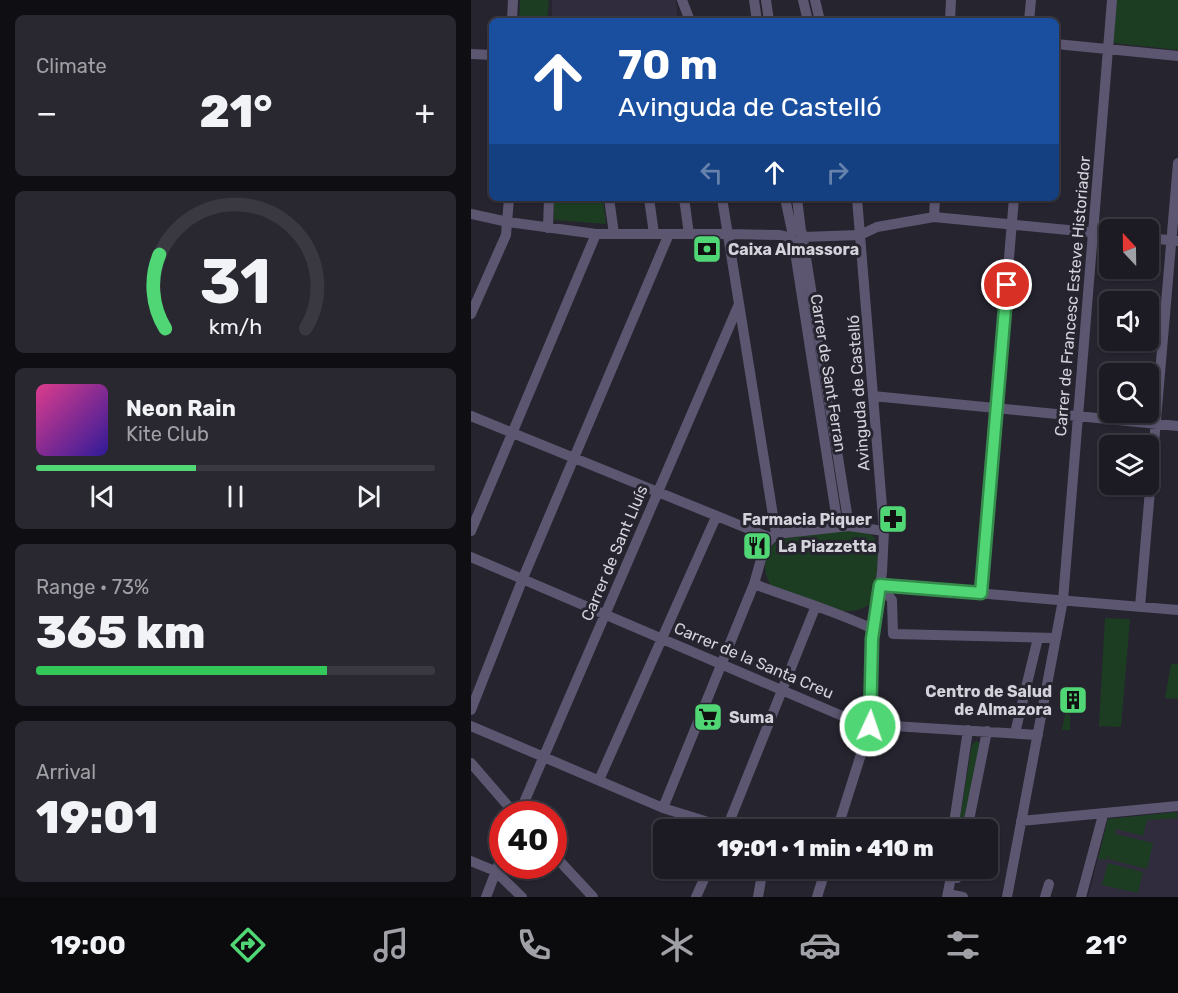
<!DOCTYPE html>
<html lang="en">
<head>
<meta charset="utf-8">
<style>
	:root { --surface:#1c1b23; --page:#292830; --text:#f1f3f6; --muted:#a0a1a6; --line:#3a3941; --accent:#50d674 }
	body { margin:0; font-family:Rubik,sans-serif; background:var(--page); color:var(--text); height:100vh; display:flex; flex-direction:column; font-size:22px; white-space:nowrap }
	* { box-sizing:border-box; margin:0 }
	p { font-size:20px; color:var(--muted) }
	.icon { flex:none; width:33px; height:33px; fill:none; stroke:currentColor; stroke-width:2; stroke-linecap:round; stroke-linejoin:round }
	.map { position:relative; flex:1; overflow:hidden }
	.details { display:flex; flex-direction:column; gap:15px; padding:15px; background:#0f0f13; width:471px }
	.details>* { flex:none }
	.top-card { position:absolute; left:18px; top:18px; width:570px; height:183px; border-radius:9px; box-shadow:0 2px 4px #0004,0 0 0 2px var(--line); background:#1a4fa0; color:#fff; overflow:hidden }
	.needle { width:39px; rotate:338deg }
	.buttons { position:absolute; left:628px; top:219px; display:grid; gap:12px }
	.buttons a { display:grid; place-items:center; width:60px; height:60px; border-radius:9px; background:var(--surface); box-shadow:0 2px 4px #0004,0 0 0 2px var(--line); font-size:30px }
	.speed { position:absolute; left:18px; top:801px; display:flex; gap:12px; font-size:30px; font-weight:700; text-align:center }
	.speed>* { display:grid; place-content:center; width:78px; height:78px; border-radius:50%; background:var(--surface); box-shadow:0 2px 4px #0004,0 0 0 2px var(--line); line-height:1 }
	.speed .limit { border:9px solid #d22; background:#fff; color:#111 }
	.pin { position:absolute; display:grid; place-items:center; width:51px; height:51px; color:#fff; margin:-26px; border:3px solid #fff; border-radius:50%; box-shadow:0 2px 6px #0007 }
	.me { position:absolute; width:66px; margin:-33px; rotate:3deg; stroke-linejoin:round; filter:drop-shadow(0 0 4px #0008) }
	.turn { display:flex; align-items:center; gap:21px; height:126px; padding:0 30px; font-size:27px }
	.turn .icon { width:78px; height:78px; stroke-width:2.5 }
	.turn b { display:block; font-size:42px; line-height:51px }
	.lanes { display:flex; align-items:center; height:57px; padding:0 30px; background:#0003; justify-content:center; gap:30px; direction:ltr }
	.lanes .off { opacity:.35 }
	.big { font-size:45px; font-weight:800; line-height:1.1 }
	.details .card { flex:1; display:flex; flex-direction:column; justify-content:center; gap:9px; min-width:0; padding:0 21px; border-radius:9px; background:var(--page) }
	.details .dial { align-items:center; gap:0 }
	.dial svg { height:156px; overflow:visible; fill:none; stroke:var(--line); stroke-width:7; stroke-linecap:round; text-anchor:middle }
	.dial text { fill:var(--text); stroke:none }
	.song { display:flex; align-items:center; gap:18px }
	.cover { width:72px; height:72px; border-radius:9px; background:linear-gradient(135deg,hsl(330 70% 55%),hsl(250 70% 35%)) }
	.played { height:6px; border-radius:3px; background:linear-gradient(90deg,var(--accent) 40%,var(--line) 40%) }
	.keys { display:flex; justify-content:space-around; direction:ltr }
	.heat { display:flex; justify-content:space-between; align-items:center; font-size:33px; direction:ltr }
	.charge { height:9px; border-radius:4px; background:linear-gradient(90deg,#34c759 73%,var(--line) 0) }
	.trip { position:absolute; left:182px; top:819px; width:345px; height:60px; border-radius:9px; background:var(--surface); box-shadow:0 2px 4px #0004,0 0 0 2px var(--line); font-weight:800; line-height:60px; text-align:center }
	.dock { display:flex; height:96px; justify-content:space-around; align-items:center; background:#0b0b0e; color:var(--muted) }
	.dock .icon { width:42px; height:42px }
	.dock .selected { color:var(--accent) }
	.dock b { font-size:27px; color:var(--text) }
	main { display:flex; flex:1; min-height:0 }
	.map>svg:first-child { display:block }
	.built { fill:#302c3d }
	.green { fill:#1d3d23 }
	.lines { fill:none; stroke-linecap:round; stroke-linejoin:round }
	.minor { stroke:#5c5671; stroke-width:10 }
	.route-casing { stroke:#348b4b; stroke-width:15 }
	.route { stroke:#50d674; stroke-width:10 }
	.labels { text-anchor:middle; stroke-width:6; stroke-linejoin:round; paint-order:stroke }
	.poi-label { font-size:16px; font-weight:bold; fill:#d4d3db; stroke:#26242f; text-anchor:start }
	.street-label { font-size:16px; fill:#d4d3db; stroke:#26242f }
</style>
</head>
<body>
<main>
<section class="details">
<div class="card"><p>Climate</p>
<div class="heat"><a>−</a><b class="big">21°</b><a>+</a></div>
</div>
<div class="card dial"><svg viewBox="0 0 100 80">
<path d="M14 69A42 42 0 1 1 86 69"/>
<path d="M14 69A42 42 0 0 1 11 31" stroke="#50d674"/>
<text x="50" y="56" font-size="32" font-weight="700">31</text>
<text x="50" y="72" font-size="11">km/h</text>
</svg></div>
<div class="card">
<div class="song"><i class="cover"></i><div><b>Neon Rain</b><p>Kite Club</p></div></div>
<div class="played"></div>
<div class="keys"><svg class="icon" aria-label="previous" viewBox="0 0 24 24"><path d="M18 5L8 12l10 7zM5 5v14"/></svg><svg class="icon" aria-label="pause" viewBox="0 0 24 24"><path d="M8 5v14M16 5v14"/></svg><svg class="icon" aria-label="next" viewBox="0 0 24 24"><path d="M6 5l10 7-10 7zM19 5v14"/></svg></div>
</div>
<div class="card"><p>Range · 73%</p><b class="big">365 km</b><div class="charge"></div></div>
<div class="card"><p>Arrival</p><b class="big">19:01</b></div>
</section>
<div class="map">
<svg width="707" height="897" viewBox="0 0 707 897">
	<rect width="100%" height="100%" fill="#26242f"/>
	<path class="built" d="M81,0H205L207,21H81Z
		M707,812V897H617L637,819Z"/>
	<path class="green" d="M49,0H78L76,21H48Z
		M646,0H707V50L642,43Z
		M83,198H132L135,224L83,220Z
		M380,529C388,530 397,530 403,537C412,548 404,591 399,604C372,624 329,597 300,586C290,569 292,551 309,539Z
		M634,618L659,619L650,727L628,726Z
		M700,664H707V699L694,698Z
		M599,693V730H591L598,694Z
		M506,741L510,744L493,829L487,830L501,744Z
		M706,812V818L676,820L672,836L645,829L644,834L682,843L676,869L637,859L638,852L635,860L627,859L637,819Z
		M637,863L672,872L667,893L631,885Z"/>
	<g class="lines">
		<path class="minor" d="M211,0L219,21
			M283,0L286,21
			M295,0L298,21
			M332,0L337,21
			M344,0L349,21
			M41,21L42,0
			M479,21L480,0
			M558,21L560,0
			M585,44L707,56
			M0,54L21,55
			M138,198L143,234
			M178,198L183,234
			M213,198L218,234
			M251,198L305,534
			M314,198L321,231
			M326,198L330,231
			M0,214L37,222L125,234H257L309,235L321,238
			M463,217L464,198
			M77,228L78,198
			M321,232L326,229L331,233L378,526
			M331,237L389,235L406,227L463,217L639,234
			M678,238L707,241
			M322,239L367,527
			M0,314L35,235L38,198
			M402,396L707,426
			M0,416L300,538
			M0,531L125,234
			M0,557L390,724L567,735
			M409,585L707,610
			M409,585L421,600L422,634L585,638
			M510,593L543,198
			M669,607L707,163
			M402,629C364,611 323,599 283,584L294,545L305,534L378,526L413,531
			M0,710L52,578L198,234
			M0,726L192,808L263,830
			M544,733L567,638
			M0,763L44,814
			M128,780L245,517
			M192,808L283,584
			M48,814L268,304
			M550,821L707,806
			M255,830L344,608
			M366,830L399,726L401,639L411,572L413,531L386,198
			M482,830L497,730
			M496,830L516,731
			M82,854L122,897
			M0,861L24,871L51,897
			M434,868L486,878L488,868
			M477,894L492,897
			M15,897L32,853
			M225,897L238,868
			M287,897L292,868
			M346,897L355,868
			M476,897L480,877
			M536,897L592,600L641,0
			M574,897L578,884
			M610,897L632,815"/>
	</g>
	<g class="lines">
		<g class="route-casing">
			<path id="route" d="M399,726L401,639L409,585L510,593L536,285"/>
		</g>
		<use href="#route" class="route"/>
	</g>
	<defs>
		<g id="bank-square" transform="scale(1.5)"><rect x="-9" y="-9" width="18" height="18" rx="4" fill="#50d674" stroke="#26242f"/><path d="M-6-4H6V4H-6ZM0-2.3a2.3 2.3 0 1 0 0 4.6a2.3 2.3 0 1 0 0-4.6Z" fill="#111"/></g>
		<g id="pharmacy-square" transform="scale(1.5)"><rect x="-9" y="-9" width="18" height="18" rx="4" fill="#50d674" stroke="#26242f"/><path d="M-2-6h4v4h4v4h-4v4h-4v-4h-4v-4h4Z" fill="#111"/></g>
		<g id="restaurant-square" transform="scale(1.5)"><rect x="-9" y="-9" width="18" height="18" rx="4" fill="#50d674" stroke="#26242f"/><path d="M-5-6h1v4h1v-4h1v4h1v-4h1v5L-1.5 .5V6h-2V.5L-5-1ZM5-6V6H3V1.5H1.5Q1.5-4 5-6Z" fill="#111"/></g>
		<g id="building-square" transform="scale(1.5)"><rect x="-9" y="-9" width="18" height="18" rx="4" fill="#50d674" stroke="#26242f"/><path d="M-4-6H4V6H1V3H-1V6H-4ZM-2.5-4.3h1.7v1.8h-1.7ZM.8-4.3h1.7v1.8H.8ZM-2.5-1h1.7V.8h-1.7ZM.8-1h1.7V.8H.8Z" fill="#111"/></g>
		<g id="supermarket-square" transform="scale(1.5)"><rect x="-9" y="-9" width="18" height="18" rx="4" fill="#50d674" stroke="#26242f"/><path d="M-6-5.5h2.5l.6 2H6L4.5 2H-2.5L-4.4-4H-6ZM-1.5 3.2a1.3 1.3 0 1 0 .1 0ZM3 3.2a1.3 1.3 0 1 0 .1 0Z" fill="#111"/></g>
	</defs>
	<g fill-rule="evenodd">
		<use href="#bank-square" x="236" y="249"/>
		<use href="#pharmacy-square" x="422" y="519"/>
		<use href="#restaurant-square" x="286" y="546"/>
		<use href="#building-square" x="602" y="700"/>
		<use href="#supermarket-square" x="237" y="717"/>
	</g>
	<g class="labels">
		<g class="poi-label">
			<text x="257" y="255">Caixa Almassora</text>
			<text x="401" y="525" text-anchor="end">Farmacia Piquer</text>
			<text x="307" y="552">La Piazzetta</text>
			<text x="581" y="697" text-anchor="end">Centro de Salud<tspan x="581" dy="18">de Almazora</tspan></text>
			<text x="258" y="723">Suma</text>
		</g>
		<g class="street-label">
			<text transform="translate(601 296) rotate(-85)" y="6">Carrer de Francesc Esteve Historiador</text>
			<text transform="translate(358 373) rotate(81)" y="6">Carrer de Sant Ferran</text>
			<text transform="translate(387 393) rotate(-94)" y="6">Avinguda de Castelló</text>
			<text transform="translate(143 553) rotate(-67)" y="6">Carrer de Sant Lluís</text>
			<text transform="translate(283 660) rotate(23)" y="6">Carrer de la Santa Creu</text>
		</g>
	</g>
</svg>
<div class="buttons">
<a><svg class="needle" viewBox="-14 -14 28 28"><path d="M0-13l5 13h-10z" fill="#e53935"/><path d="M0 13l5-13h-10z" fill="#a0a1a6"/></svg></a>
<a><svg class="icon" aria-label="sound" viewBox="0 0 24 24"><path d="M4 9h4l5-4v14l-5-4H4zM17 9q2 3 0 6"/></svg></a>
<a><svg class="icon" aria-label="search" viewBox="0 0 24 24"><circle cx="10" cy="10" r="6"/><path d="M15 15l6 6"/></svg></a>
<a><svg class="icon" aria-label="layers" viewBox="0 0 24 24"><path d="M12 4l9 5-9 5-9-5zM3 14l9 5 9-5"/></svg></a>
</div>
<div class="speed"><div class="limit">40</div></div>
<div class="pin" style="left:536px;top:285px;background:#d93025"><svg class="icon" aria-label="arrive" viewBox="0 0 24 24"><path d="M6 21V4h12l-3 4 3 4H6"/></svg></div>
<svg class="me" style="left:399px;top:726px" viewBox="-20 -20 40 40"><circle r="17" fill="#50d674" stroke="#fff" stroke-width="3"/><path d="M0-11L8 9 0 5-8 9z" fill="#fff"/></svg>
<div class="trip">19:01 · 1 min · 410 m</div>
<div class="top-card">
<div class="turn"><svg class="icon" aria-label="ahead" viewBox="0 0 24 24"><path d="M12 20V5M6 11l6-6 6 6"/></svg><div><b>70 m</b>Avinguda de Castelló</div></div>
<div class="lanes"><svg class="icon off" aria-label="left" viewBox="0 0 24 24"><path d="M17 20v-9H6M10 6l-5 5 5 5"/></svg><svg class="icon" aria-label="ahead" viewBox="0 0 24 24"><path d="M12 20V5M6 11l6-6 6 6"/></svg><svg class="icon off" aria-label="right" viewBox="0 0 24 24"><path d="M7 20v-9h11M14 6l5 5-5 5"/></svg></div>
</div>
</div>
</main>
<nav class="dock">
<b>19:00</b>
<svg class="icon selected" aria-label="directions" viewBox="0 0 24 24"><path d="M12 3l9 9-9 9-9-9zM9 14v-3h6M13 9l2 2-2 2"/></svg>
<svg class="icon" aria-label="music" viewBox="0 0 24 24"><path d="M9 18V5l10-2v13"/><circle cx="6" cy="18" r="3"/><circle cx="16" cy="16" r="3"/></svg>
<svg class="icon" aria-label="phone" viewBox="0 0 24 24"><path d="M5 4h4l2 5-3 2q2 4 5 5l2-3 5 2v4C11 20 4 13 5 4z"/></svg>
<svg class="icon" aria-label="climate" viewBox="0 0 24 24"><path d="M12 3v18M4 7l16 10M4 17L20 7"/></svg>
<svg class="icon" aria-label="car" viewBox="0 0 24 24"><path d="M5 17H2v-5l4-1 3-4h7l3 4 3 1v5h-3M9 17h6M6 11h13"/><circle cx="7" cy="17" r="2"/><circle cx="17" cy="17" r="2"/></svg>
<svg class="icon" aria-label="filters" viewBox="0 0 24 24"><path d="M4 7h16M4 17h16"/><circle cx="9" cy="7" r="2"/><circle cx="15" cy="17" r="2"/></svg>
<b>21°</b>
</nav>
</body>
</html>
